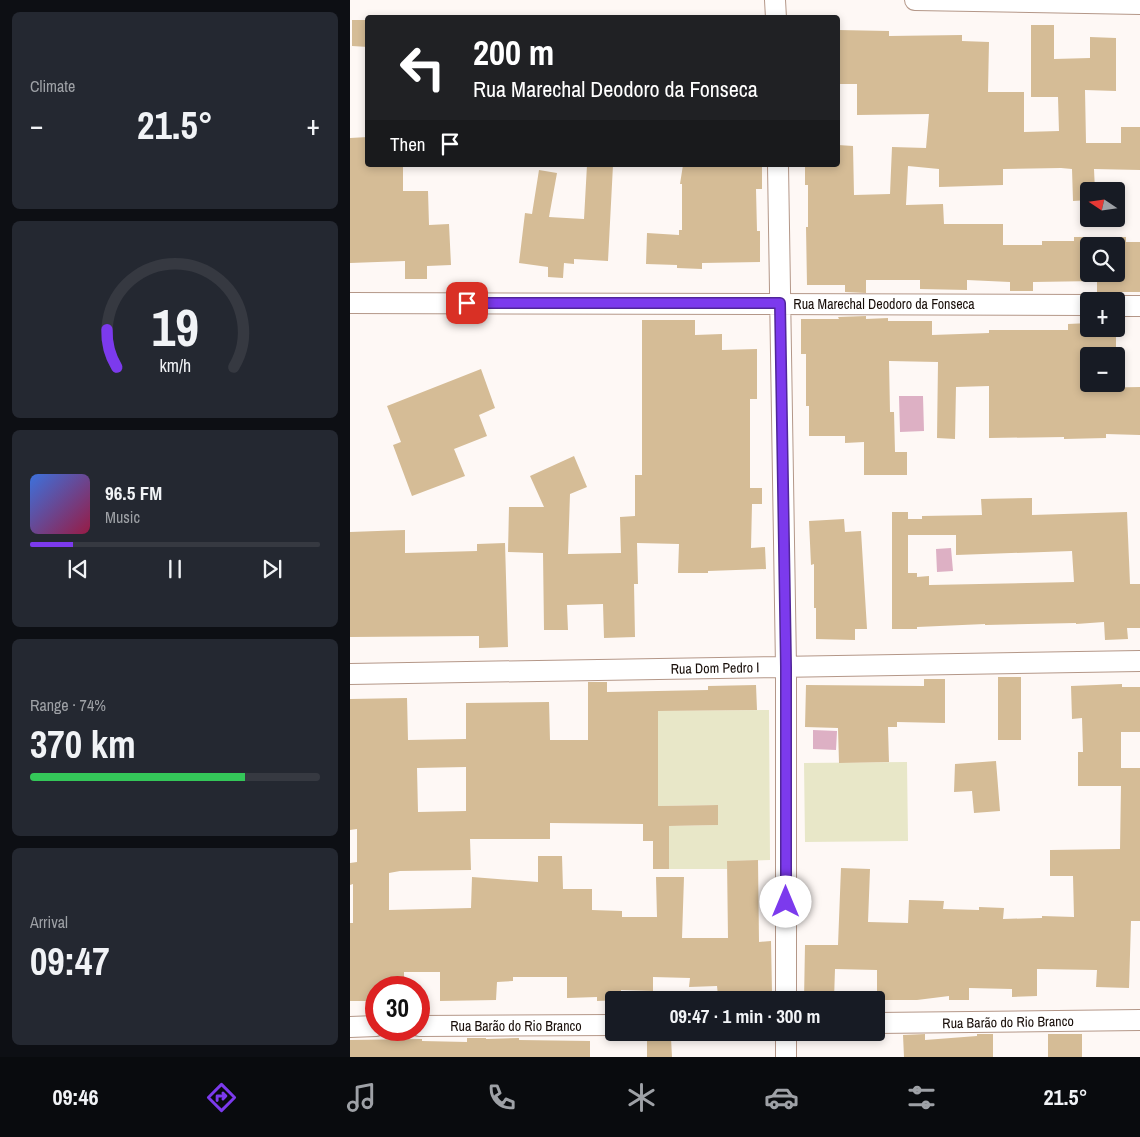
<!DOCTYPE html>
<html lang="en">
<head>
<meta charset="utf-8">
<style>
	:root { --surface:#171b24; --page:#242831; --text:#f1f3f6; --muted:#9ea1a6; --line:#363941; --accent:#7c3aed }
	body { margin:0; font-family:"Archivo Narrow",sans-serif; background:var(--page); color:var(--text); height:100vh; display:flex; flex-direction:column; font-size:19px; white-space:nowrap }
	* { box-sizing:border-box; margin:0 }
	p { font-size:16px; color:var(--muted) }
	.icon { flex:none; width:28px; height:28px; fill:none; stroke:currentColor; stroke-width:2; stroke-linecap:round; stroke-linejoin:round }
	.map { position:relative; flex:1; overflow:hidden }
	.side { display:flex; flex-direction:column; gap:12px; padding:12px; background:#0d0f14; width:350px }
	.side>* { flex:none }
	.hud { position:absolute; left:15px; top:15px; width:475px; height:152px; border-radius:5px; box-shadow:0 2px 8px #0003; background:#202124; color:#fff; overflow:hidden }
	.needle { width:32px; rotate:283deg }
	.controls { position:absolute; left:730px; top:182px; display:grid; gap:10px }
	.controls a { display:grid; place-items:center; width:45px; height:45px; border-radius:5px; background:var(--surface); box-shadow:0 2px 8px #0003; font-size:25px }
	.speed { position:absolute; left:15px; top:976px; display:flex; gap:10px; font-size:25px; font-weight:700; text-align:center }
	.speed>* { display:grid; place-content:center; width:65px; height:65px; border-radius:50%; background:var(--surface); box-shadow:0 2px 8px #0003; line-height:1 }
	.speed .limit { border:8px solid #d22; background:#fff; color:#111 }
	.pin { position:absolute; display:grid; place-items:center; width:42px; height:42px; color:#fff; margin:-21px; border-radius:10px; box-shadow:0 2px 8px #0006 }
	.me { position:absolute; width:55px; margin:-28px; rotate:0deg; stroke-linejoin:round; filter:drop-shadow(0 0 4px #0008) }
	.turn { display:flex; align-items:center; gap:18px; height:105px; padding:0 25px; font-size:22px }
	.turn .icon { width:65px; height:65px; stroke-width:2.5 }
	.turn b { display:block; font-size:35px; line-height:42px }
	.then { display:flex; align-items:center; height:48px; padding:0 25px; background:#0003; gap:10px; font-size:19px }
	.big { font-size:38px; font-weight:700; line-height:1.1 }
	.side .card { flex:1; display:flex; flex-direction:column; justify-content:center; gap:8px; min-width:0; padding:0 18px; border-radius:8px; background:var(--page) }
	.side .dial { align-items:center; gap:0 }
	.dial svg { height:130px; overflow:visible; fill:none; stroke:var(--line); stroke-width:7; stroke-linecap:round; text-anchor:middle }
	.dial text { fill:var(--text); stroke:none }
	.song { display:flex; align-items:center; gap:15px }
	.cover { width:60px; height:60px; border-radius:8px; background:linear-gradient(135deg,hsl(220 70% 55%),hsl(340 70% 35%)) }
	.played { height:5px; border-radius:2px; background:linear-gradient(90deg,var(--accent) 15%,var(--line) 15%) }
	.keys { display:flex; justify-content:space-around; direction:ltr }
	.heat { display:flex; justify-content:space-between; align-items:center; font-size:28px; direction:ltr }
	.charge { height:8px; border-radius:4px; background:linear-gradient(90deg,#34c759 74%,var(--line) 0) }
	.trip { position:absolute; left:255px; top:991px; width:280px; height:50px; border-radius:5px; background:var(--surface); box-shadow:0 2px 8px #0003; font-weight:700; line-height:50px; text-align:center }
	.menu { display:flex; height:80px; justify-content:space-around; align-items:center; background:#090b0e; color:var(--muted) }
	.menu .icon { width:35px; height:35px }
	.menu .on { color:var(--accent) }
	.menu b { font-size:22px; color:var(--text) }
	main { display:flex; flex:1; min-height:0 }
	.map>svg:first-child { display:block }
	.green { fill:#e8e7c8 }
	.water { fill:#ddb0c4 }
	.building { fill:#d5bc96; fill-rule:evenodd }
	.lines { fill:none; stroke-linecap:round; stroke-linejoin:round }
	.minor-casing { stroke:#b49788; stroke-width:22 }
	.minor { stroke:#fff; stroke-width:20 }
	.route-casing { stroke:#51269a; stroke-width:12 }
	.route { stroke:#7c3aed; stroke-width:9 }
	.labels { text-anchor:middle; stroke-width:5; stroke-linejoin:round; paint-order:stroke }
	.street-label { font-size:14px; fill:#180e09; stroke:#fff }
</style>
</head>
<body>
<main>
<section class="side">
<div class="card"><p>Climate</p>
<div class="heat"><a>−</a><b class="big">21.5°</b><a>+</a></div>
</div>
<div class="card dial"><svg viewBox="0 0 100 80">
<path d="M14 69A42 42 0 1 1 86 69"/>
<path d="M14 69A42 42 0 0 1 8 46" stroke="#7c3aed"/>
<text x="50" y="56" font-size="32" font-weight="700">19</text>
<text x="50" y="72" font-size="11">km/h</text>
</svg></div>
<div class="card">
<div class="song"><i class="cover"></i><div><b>96.5 FM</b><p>Music</p></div></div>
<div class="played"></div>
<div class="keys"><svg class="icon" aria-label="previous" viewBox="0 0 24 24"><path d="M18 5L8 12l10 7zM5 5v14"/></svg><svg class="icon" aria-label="pause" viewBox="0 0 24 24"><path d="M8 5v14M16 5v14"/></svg><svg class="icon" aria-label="next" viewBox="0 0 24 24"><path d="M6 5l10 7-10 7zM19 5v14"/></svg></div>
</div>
<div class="card"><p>Range · 74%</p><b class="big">370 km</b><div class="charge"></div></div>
<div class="card"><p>Arrival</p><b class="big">09:47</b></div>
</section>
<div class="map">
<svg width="790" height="1057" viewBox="0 0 790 1057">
	<rect width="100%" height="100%" fill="#fef8f5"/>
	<path class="green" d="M419,710L420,860L377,861V869H319V826L368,825V805L308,806V711Z
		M557,762L558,841L455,842L454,763Z"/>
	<path class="water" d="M549,396H573L574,431L550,432Z
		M601,548L603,571L587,572L586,549Z
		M463,730L487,731L486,750L463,749Z"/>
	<path class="building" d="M2,20H18V47L2,46Z
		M681,25H704V59L740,58V37L766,38V91L735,90L736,143H771V127H790V170L744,169L745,191H739V200L723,201L722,169L711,168L653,169V185L589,187V169L558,166L556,205L593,204L594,224H653V245H692V241H724V237H776V242H790V292H747V281L683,282V291H660V282L617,280V290L570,289V280H516V293L495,292V285H457L456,227H458V185H455V165H488V145L503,146L504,195L540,194L542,147L576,148L579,114L507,115V84H489L488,30L539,31V36L612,35V41L639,42L638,92H674V132L709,131L708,97H681ZM739,246H766V274H739Z
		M18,137V165H53V191H78L79,225L99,224L101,265L77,266V279H55V261L0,263V138Z
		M237,165H263L258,261L224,259V264L214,263L213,278L198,277V267L169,263L175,213L182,214L189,170L207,173L199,217L234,219Z
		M333,165H412V189H406L407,231H410V262L352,263V269L327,268V265L296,264L297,233L329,235V230H332V184H330Z
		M516,316V319L538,318V321H582V335L639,333V330H718V324L739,323V329H766V349H739L740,388L790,387V435L756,434V438L714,439V437L639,438V386L606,387L605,439L587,438L588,362L539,361L540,412H544L545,452H557V475H514V442L495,443V436H459V406H456V354H451V319H489L488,317Z
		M292,320H345V335L372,334V350L407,349V399H400V488H412V504H402L401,548L415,547L416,569L358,571V573H328L329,544L287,543L288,584H284L285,637L254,638L253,604L217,605L218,630H194L193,553L158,552L159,507H194L180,476L224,456L237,487L220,494L218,554L271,553L270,517L285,516V475H292Z
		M131,369L145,408L129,415L137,436L104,449L115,476L62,496L43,445L51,442L37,406Z
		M682,498V515L777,512L780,584H790V628H777L778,639L755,640L754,622L726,624V623L635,625V624L567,627V629H542V512H558V519H572V516L632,515L631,499ZM558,535H606V555L722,551L724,582L579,585V576L567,577V573H558Z
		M494,519L495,532L511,531L517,629H505V640L466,639V608H464V564L461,565L459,521Z
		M55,530V553L127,551V544L155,543L158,647L129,648V636L0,637V532Z
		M648,677H671V740H648Z
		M574,679H595V723L547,722V727H538L539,762L489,763L488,728L455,727L456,685L574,686Z
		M238,682H257V692L358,690V686L406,685L407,710L308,711V806L368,805V825L319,826V869H303V841H293V824L200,823V839H120L121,870L50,871L39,873V910L121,908L122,877L188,882V856H212L213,889H242V910L272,911V917H307L306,877H334L332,938H378L377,861L408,860L409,942L421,941L422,993L416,998L368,996L367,986L339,987L340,978L303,977V991L271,990V1000L247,1001V997L217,998V977H163V981L147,982L146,1000L90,1001V972H54V988H26V1001H0V923H3V884L0,885V863L7,862V829L0,830V699L57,698L58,740L116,739V703L199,702L200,740H238ZM116,767V811L68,812L67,768Z
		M772,684V687H790V732H771V768H790V921H781L779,988L746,987L747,970L687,969V996L662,997V989L619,988V1000H599V996L567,1000H527V970L485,969L484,1000H454L455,945H488L491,868L520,869L518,922L558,923L559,900L594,901L593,909L629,910V907L654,908L653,919L692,918V916L724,917L723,876H700V850L770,849L771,786H728V752H733L732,718L722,719L721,686Z
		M646,761L650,811L624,813L622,791L604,792L605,764Z
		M575,1034V1040L627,1036V1034H643V1057H554L553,1035Z
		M698,1034H732V1057H698Z
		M117,1038H136V1039L169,1038V1040L240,1041V1057H0V1040L72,1039V1041L117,1042Z
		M321,1038L322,1057H297V1039Z"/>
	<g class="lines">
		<g class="minor-casing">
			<path id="minor" d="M425,0L426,18
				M565,0L790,4
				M428,165L436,667V1000
				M0,303L739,305
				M766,306H790
				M0,674L790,661
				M526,1023L790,1020
				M69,1026L264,1025
				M0,1027L26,1026
				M436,1057V1032"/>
		</g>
		<use href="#minor" class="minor"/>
	</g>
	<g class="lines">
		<g class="route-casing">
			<path id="route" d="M117,303H430L436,667V902"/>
		</g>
		<use href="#route" class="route"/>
	</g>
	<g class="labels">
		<g class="street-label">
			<text x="534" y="309">Rua Marechal Deodoro da Fonseca</text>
			<text transform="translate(365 668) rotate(-1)" y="5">Rua Dom Pedro I</text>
			<text transform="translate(658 1022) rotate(-1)" y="5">Rua Barão do Rio Branco</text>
			<text x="166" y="1031">Rua Barão do Rio Branco</text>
		</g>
	</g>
</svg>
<div class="controls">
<a><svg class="needle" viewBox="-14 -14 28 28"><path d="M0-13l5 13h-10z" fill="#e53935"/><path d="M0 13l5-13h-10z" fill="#9ea1a6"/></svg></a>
<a><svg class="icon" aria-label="search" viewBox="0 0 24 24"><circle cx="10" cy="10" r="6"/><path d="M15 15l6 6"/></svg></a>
<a>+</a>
<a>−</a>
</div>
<div class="speed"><div class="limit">30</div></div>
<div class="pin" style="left:117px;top:303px;background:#d93025"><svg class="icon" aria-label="arrive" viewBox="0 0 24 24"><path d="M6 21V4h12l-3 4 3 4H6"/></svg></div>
<svg class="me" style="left:436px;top:902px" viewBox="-20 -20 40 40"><circle r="19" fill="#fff"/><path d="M0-13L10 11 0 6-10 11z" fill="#7c3aed"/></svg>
<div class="trip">09:47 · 1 min · 300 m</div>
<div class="hud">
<div class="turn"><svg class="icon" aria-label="left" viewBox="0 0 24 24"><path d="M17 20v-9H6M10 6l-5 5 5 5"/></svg><div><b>200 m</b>Rua Marechal Deodoro da Fonseca</div></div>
<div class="then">Then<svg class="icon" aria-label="arrive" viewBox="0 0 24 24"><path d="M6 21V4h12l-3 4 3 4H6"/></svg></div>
</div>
</div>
</main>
<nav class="menu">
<b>09:46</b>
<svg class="icon on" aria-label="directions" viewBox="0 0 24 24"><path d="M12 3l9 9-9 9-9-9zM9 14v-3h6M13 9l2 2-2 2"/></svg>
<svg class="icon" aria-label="music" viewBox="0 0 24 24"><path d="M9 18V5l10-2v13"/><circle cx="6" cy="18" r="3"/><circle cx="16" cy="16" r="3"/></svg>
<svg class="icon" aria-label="phone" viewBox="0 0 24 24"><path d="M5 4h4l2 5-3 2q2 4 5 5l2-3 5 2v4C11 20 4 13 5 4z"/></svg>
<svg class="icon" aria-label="climate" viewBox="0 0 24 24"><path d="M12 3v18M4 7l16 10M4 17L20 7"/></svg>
<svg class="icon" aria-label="car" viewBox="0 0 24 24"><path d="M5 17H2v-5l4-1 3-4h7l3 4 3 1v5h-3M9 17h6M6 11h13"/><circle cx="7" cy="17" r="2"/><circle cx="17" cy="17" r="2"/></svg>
<svg class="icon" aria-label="filters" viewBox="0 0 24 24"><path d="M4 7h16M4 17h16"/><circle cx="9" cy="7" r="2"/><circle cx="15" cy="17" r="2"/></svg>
<b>21.5°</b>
</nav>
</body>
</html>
